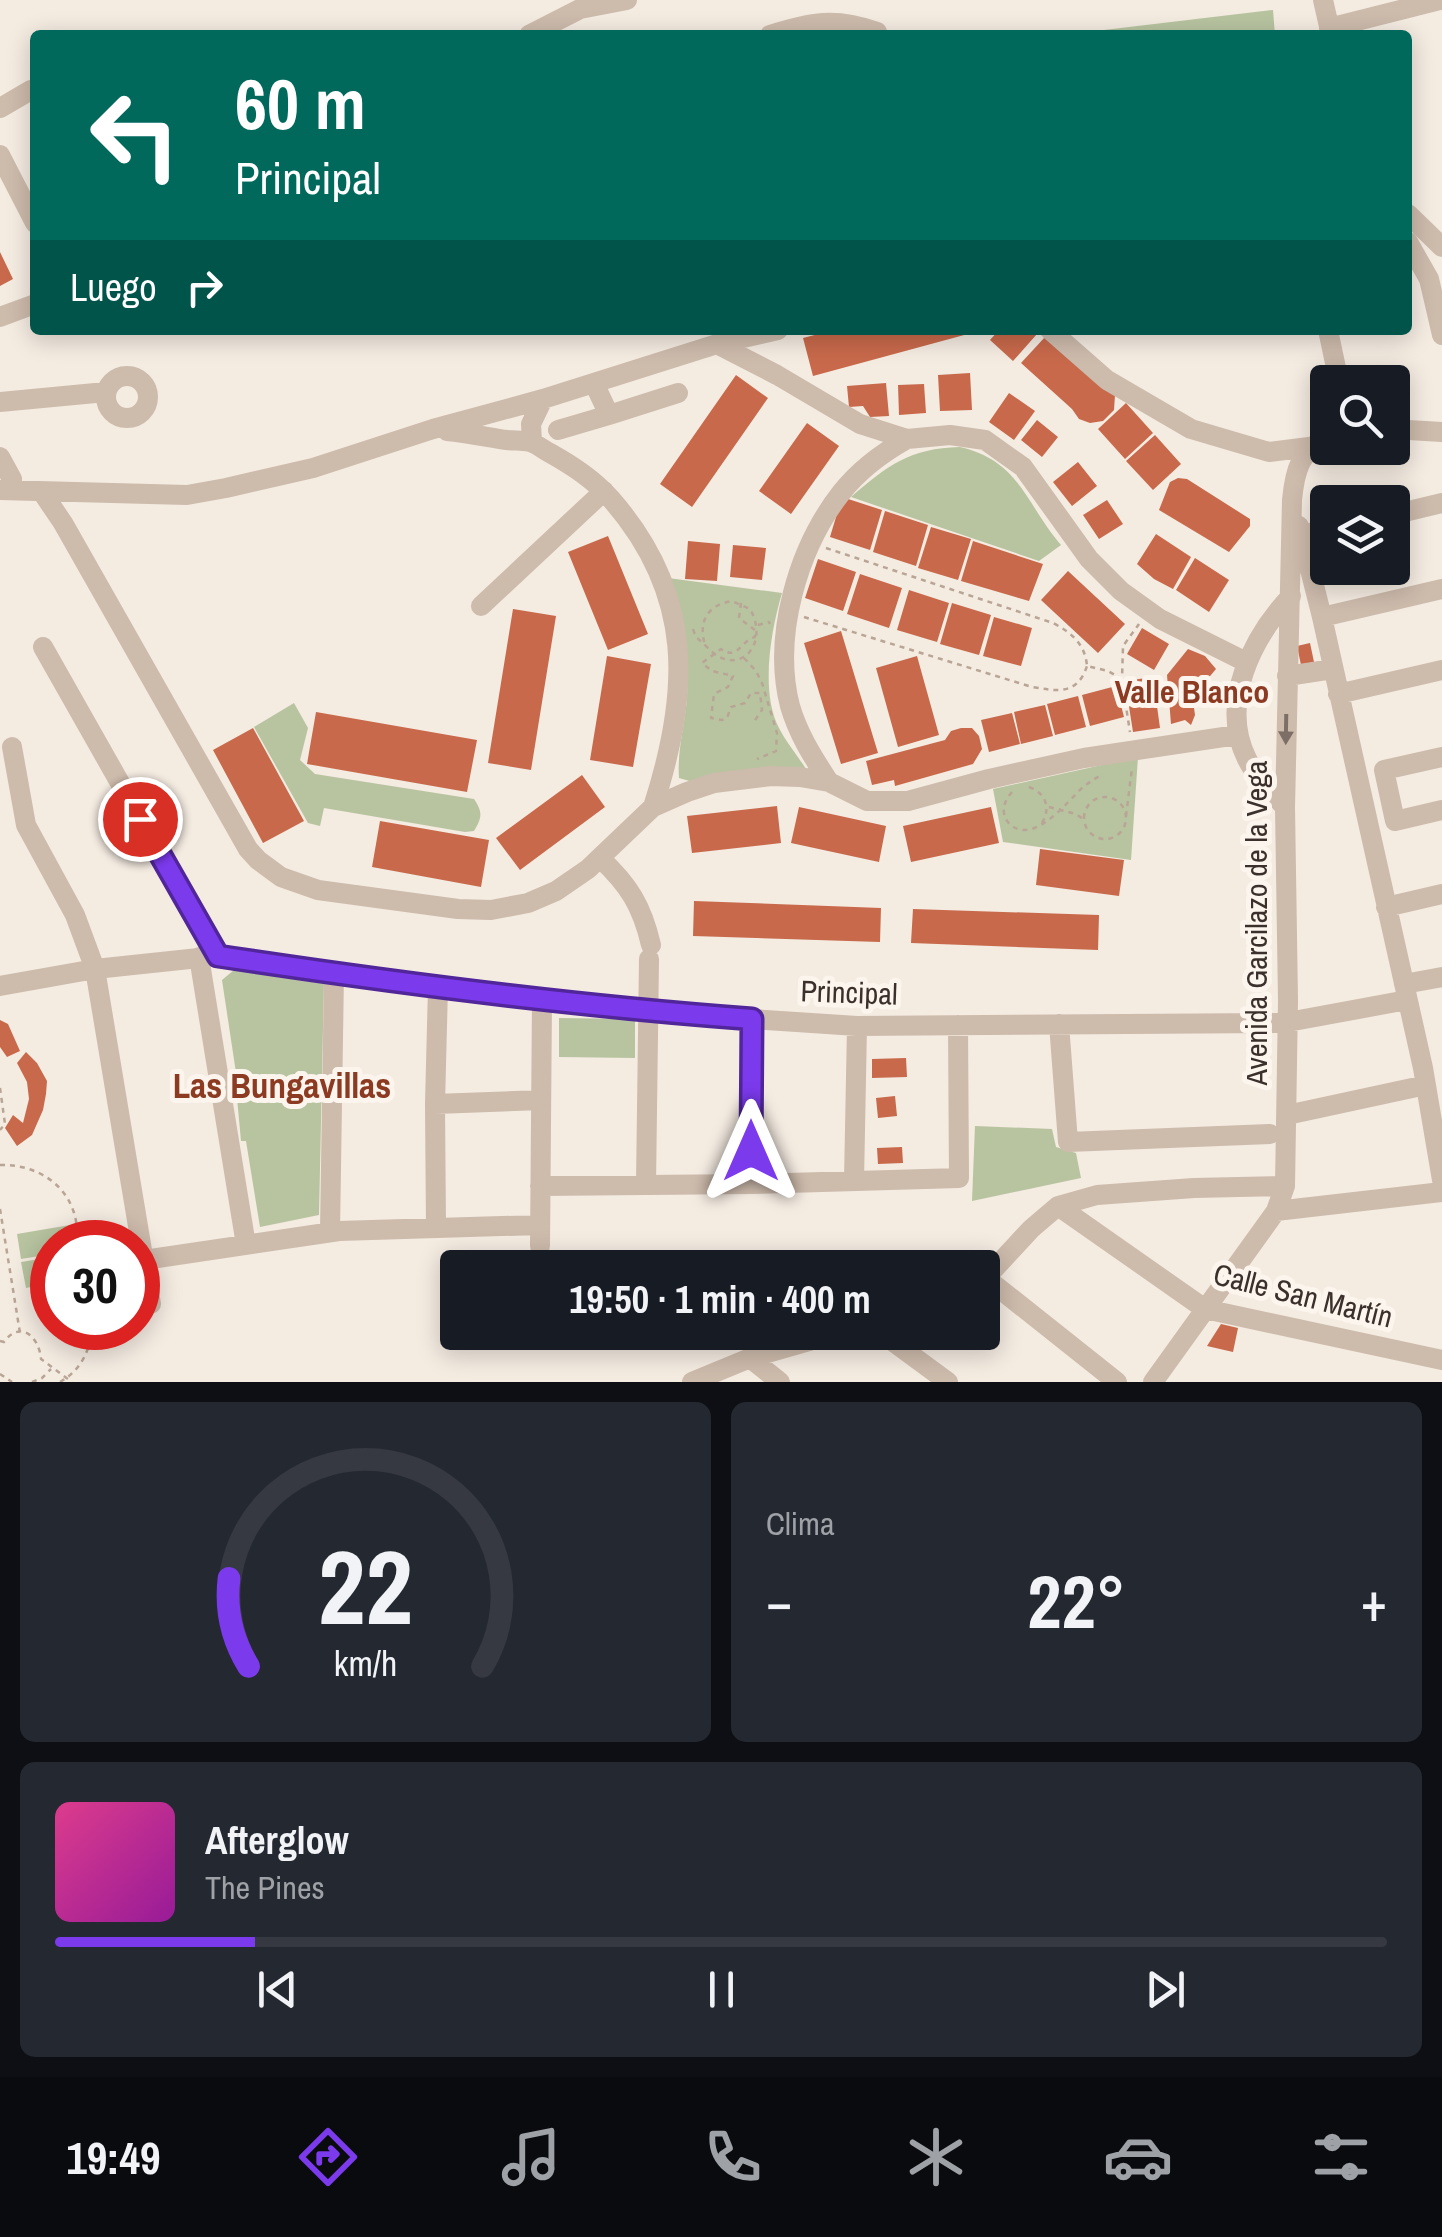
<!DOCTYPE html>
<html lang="es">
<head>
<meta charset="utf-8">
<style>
	:root { --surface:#171b24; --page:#242831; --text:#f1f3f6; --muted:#9ea1a6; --line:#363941; --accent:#7c3aed }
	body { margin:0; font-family:"Archivo Narrow",sans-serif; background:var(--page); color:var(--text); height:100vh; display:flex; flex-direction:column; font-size:38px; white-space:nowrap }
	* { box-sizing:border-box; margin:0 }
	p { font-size:32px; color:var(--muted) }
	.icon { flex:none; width:55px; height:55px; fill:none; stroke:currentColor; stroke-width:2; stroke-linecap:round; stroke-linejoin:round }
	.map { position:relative; height:1382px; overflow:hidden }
	.panel { display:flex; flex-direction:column; gap:20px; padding:20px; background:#0d0f14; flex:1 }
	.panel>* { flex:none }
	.top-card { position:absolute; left:30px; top:30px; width:1382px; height:305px; border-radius:10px; box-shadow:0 5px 25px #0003; background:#00695c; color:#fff; overflow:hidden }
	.buttons { position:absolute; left:1310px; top:365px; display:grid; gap:20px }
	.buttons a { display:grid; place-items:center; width:100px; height:100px; border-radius:10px; background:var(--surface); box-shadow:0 5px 25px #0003; font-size:50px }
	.speed { position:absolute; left:30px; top:1220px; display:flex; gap:20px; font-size:50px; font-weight:700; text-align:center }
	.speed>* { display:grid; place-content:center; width:130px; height:130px; border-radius:50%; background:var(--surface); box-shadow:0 5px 25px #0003; line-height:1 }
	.speed .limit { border:15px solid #d22; background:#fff; color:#111 }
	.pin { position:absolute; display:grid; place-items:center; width:85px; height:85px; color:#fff; margin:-42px; border:5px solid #fff; border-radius:50%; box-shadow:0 2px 10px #0007 }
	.me { position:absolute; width:110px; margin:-55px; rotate:0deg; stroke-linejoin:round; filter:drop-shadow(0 0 8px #0008) }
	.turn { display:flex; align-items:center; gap:35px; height:210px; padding:0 40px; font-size:45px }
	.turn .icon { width:130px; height:130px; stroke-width:2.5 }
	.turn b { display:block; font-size:70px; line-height:85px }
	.then { display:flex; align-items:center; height:95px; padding:0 40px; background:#0003; gap:20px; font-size:38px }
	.big { font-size:75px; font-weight:800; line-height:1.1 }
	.panel .widget { flex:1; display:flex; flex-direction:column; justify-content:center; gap:15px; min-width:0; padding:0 35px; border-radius:15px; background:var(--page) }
	.panel .dial { align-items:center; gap:0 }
	.dial svg { height:260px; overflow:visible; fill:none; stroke:var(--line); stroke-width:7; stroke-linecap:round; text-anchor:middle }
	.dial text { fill:var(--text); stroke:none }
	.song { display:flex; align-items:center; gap:30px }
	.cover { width:120px; height:120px; border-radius:15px; background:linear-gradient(135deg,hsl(330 70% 55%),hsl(300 70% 35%)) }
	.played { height:10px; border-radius:5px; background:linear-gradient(90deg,var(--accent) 15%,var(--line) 15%) }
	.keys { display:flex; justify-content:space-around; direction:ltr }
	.heat { display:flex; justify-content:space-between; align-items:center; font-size:55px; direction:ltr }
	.panel .tiles { flex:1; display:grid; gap:20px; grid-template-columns:1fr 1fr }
	.widget:last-child { grid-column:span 2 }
	.trip { position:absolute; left:440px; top:1250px; width:560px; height:100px; border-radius:10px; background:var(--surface); box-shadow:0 5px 25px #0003; font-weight:800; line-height:100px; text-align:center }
	.menu { display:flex; height:160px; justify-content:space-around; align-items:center; background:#090b0e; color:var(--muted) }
	.menu .icon { width:70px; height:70px }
	.menu .on { color:var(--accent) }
	.menu b { font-size:45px; color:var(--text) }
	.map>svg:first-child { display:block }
	.green { fill:#b8c4a0 }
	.building { fill:#c8694b }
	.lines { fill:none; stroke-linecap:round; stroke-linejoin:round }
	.path { stroke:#b9a596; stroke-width:2.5; stroke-dasharray:5 5; stroke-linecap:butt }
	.minor { stroke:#cdbbac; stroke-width:20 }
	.oneway { fill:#7d6f65 }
	.route-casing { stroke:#51269a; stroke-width:25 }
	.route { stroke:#7c3aed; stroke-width:18 }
	.labels { text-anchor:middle; stroke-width:10; stroke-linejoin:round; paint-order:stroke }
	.street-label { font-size:30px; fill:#3b302b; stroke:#fbf5ee }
	.neighbourhood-label { font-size:32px; font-weight:bold; fill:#8c3b22; stroke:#fbf5ee }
	.quarter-label { font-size:35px; font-weight:bold; fill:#8c3b22; stroke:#fbf5ee }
</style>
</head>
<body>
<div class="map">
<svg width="1442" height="1382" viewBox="0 0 1442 1382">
	<rect width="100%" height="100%" fill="#f4ebe1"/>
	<path class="green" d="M1273,10L1275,35H1087V32Z
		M960,447C1020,461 1025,503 1061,545L1039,561L851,497C887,466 910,448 960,447Z
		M668,578L782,593C771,630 760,692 779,728C786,742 798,756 806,769L693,782L679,778C677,750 685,725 687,697C689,655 680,618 668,578Z
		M294,703L308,728L300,760L315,774L474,799C483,812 482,818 474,831L465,832L324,808L320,826L308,823L254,727Z
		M1138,757L1131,860L1003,842L993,789Z
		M234,970L324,981L319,1215L260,1227L246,1141H241L236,1087L238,1086L222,980Z
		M559,1018L635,1019V1058L559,1057Z
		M975,1126L1052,1129L1056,1147L1076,1153L1081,1178L972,1201Z
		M70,1225L73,1242H52V1254L21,1259L17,1234Z
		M52,1257V1283L26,1288L21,1262Z"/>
	<path class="building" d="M0,252L13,279L0,286Z
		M834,330H978L979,331L813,376L803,338Z
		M999,330H1032L1037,334L1013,361L990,340Z
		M1045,337L1115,395L1114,410L1103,421L1090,423L1079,419L1072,409L1021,363Z
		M970,373L972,410L940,411L938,375Z
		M736,375L768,398L692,507L660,484Z
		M886,383L889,416L870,417L863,406L849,407L847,386Z
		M924,384L926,413L899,415L898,385Z
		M1009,393L1035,411L1014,440L989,422Z
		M1126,403L1153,433L1125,459L1098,429Z
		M1037,420L1058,437L1042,457L1021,440Z
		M807,423L839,446L791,514L759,491Z
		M1155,435L1181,464L1153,490L1126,461Z
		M1078,462L1097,486L1072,506L1053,482Z
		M1178,478L1187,479L1250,519V526L1229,552L1159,510L1170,482Z
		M842,497L882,510L870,550L830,537Z
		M1107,500L1123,524L1099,539L1083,515Z
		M885,511L928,525L916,566L873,552Z
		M931,527L971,539L958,580L918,568Z
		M1156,534L1191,557L1173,589L1154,579L1137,564Z
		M608,536L648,634L608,650L568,552Z
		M688,541L720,544L717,581L685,579Z
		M973,541L1043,564L1029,601L961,581Z
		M733,545L766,548L762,580L730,577Z
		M1195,558L1229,580L1209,612L1176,590Z
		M818,559L856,572L843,611L805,598Z
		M1068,571L1125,624L1098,653L1041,600Z
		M860,574L902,588L889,628L847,614Z
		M909,590L949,603L937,642L897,630Z
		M952,603L991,615L979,655L940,644Z
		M513,609L556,616L531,770L488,763Z
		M994,617L1032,628L1021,666L983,656Z
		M1142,628L1169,644L1154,670L1127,654Z
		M841,631L878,753L841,764L804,643Z
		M1310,643L1314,662L1301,665L1297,646Z
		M1188,649L1205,656L1216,669L1200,688L1201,699L1194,708L1195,715L1191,725L1185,720L1171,724L1167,675Z
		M607,656L651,664L633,767L590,760Z
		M917,656L939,735L898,747L876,668Z
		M1153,677L1160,728L1133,732L1125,681Z
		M1116,686L1124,717L1090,726L1082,695Z
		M1078,696L1086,727L1055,735L1047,704Z
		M1045,705L1053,736L1021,744L1014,712Z
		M316,712L477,740L467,792L307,764Z
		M1012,713L1020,744L989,752L981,720Z
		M253,728L304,821L263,843L213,750Z
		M961,728H972L979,736L982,749L973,764L895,786L894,780L872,785L866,761L945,740L951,731Z
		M582,775L605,807L520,870L496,838Z
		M777,806L781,843L692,853L687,816Z
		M799,807L886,826L879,862L791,843Z
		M991,807L999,843L911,862L903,826Z
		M380,821L489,840L481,887L372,867Z
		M1040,849L1124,860L1119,896L1036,885Z
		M694,901L881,908L880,942L693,936Z
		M913,909L1099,915L1098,950L911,943Z
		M0,1020L8,1024L20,1051L7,1057L0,1047Z
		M26,1052L37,1063L47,1081L46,1094L43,1110L32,1135L17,1146L5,1128L13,1115L23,1123L29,1099L27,1082L17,1063Z
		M906,1058L907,1077L872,1078V1059Z
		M895,1096L897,1116L878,1118L876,1098Z
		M902,1147L903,1163L878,1164L877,1148Z
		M1221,1324L1238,1328L1233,1352L1207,1346Z"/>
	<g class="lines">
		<path class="path" d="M826,548L1053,623C1072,633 1085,644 1087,666L1108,671L1122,679L1123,646L1139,624
			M741,603L739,618L755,630V637C740,641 738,661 721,649L702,663L712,671L733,676L728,687L714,694L711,718L722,720L727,718L731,707L745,703L751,693H760L762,710L753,723
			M804,617L1032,687C1057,691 1077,696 1087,666
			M758,625L769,622L770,624
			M693,629C696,639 700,640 707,647C737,680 771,645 750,609L732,601C707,605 698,622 705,645
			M744,658L756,671L762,683L777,733L776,751L757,759
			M1122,681L1130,732
			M1029,787C1046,793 1051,808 1042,823
			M1012,792C1007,798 1003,804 1004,813C1005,819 1008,823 1012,826C1036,843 1068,801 1083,787C1090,782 1096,778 1103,774
			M1084 818a21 21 0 1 1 42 0a21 21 0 1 1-42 0Z
			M1049,807L1076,814L1083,819
			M1126,816L1132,768
			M0,1088L5,1124L0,1130
			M0,1165C30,1164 62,1179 73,1210C77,1220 77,1232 79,1242
			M0,1209L20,1333
			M0,1341L4,1342C20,1320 39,1336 41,1359L72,1382
			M0,1374L12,1382
			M32,1382L42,1378L51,1369
			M60,1382C81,1370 90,1351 92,1328"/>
		<path class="minor" d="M1323,0L1331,35
			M1329,28L1440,0
			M529,35L580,9L627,0
			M770,35C811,22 835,17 877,32L878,35
			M0,108L31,90
			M0,155L35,223
			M1408,214L1442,247
			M1408,242L1429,279L1442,335
			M0,317L35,304
			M1050,330L1107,380L1191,429L1269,452L1309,447
			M1328,330L1339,382
			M717,344L777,375L860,424L907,439L950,435L985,440L1023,467L1089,559L1121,591L1160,619L1246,662
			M106 397a21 21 0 1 1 42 0a21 21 0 1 1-42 0Z
			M594,383L609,415L678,393
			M0,402L106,392
			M1392,429L1442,432
			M558,430L609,415
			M447,431C467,433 487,437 507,440C515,441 523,440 530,442C537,444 544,450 550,453C573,466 593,479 611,499C695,595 690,692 653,807
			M532,442L531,424L543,399
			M0,457L12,479
			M0,490L187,495L226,488L313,468L433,429L543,399L717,344L778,330
			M42,492L63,523L248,849L258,860L281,877L318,890L458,909L491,910L528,903L556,891L588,869L653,807L687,792L714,783L771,776L800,777L829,782L867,801H908L989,779L1084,758L1237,735
			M1392,515L1442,503
			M1299,526L1322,617L1423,1068L1442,1180
			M1301,535L1328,529
			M481,606L604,491
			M1322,617L1442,589
			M43,647L218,956
			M1287,676L1333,669
			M1338,694L1442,670
			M12,747L26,825L75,915L95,969L151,1304
			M1442,757L1384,770L1395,821L1442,810
			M829,782C813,757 798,734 790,706C772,636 798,548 841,493C859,470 882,453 907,439
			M1285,807C1271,792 1256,777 1247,759C1219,703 1252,638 1291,596
			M600,858C629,885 642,906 651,945
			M1386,907L1442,894
			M199,957L246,1245
			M1404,984L1442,977
			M0,986L95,969L218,956L438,987L647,1012L857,1026L1272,1023L1288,1022L1407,1000
			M1059,1024L1068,1142L1270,1134
			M435,1104L541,1100
			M1287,1115L1426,1085
			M854,1181L857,1026
			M751,1184L752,1019
			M646,1185L649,959
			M540,1186L751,1184L959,1178L958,1025
			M1058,1206L1205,1309L1442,1360
			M1276,1211L1442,1192
			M436,1228L435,1104L438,987
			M330,1232L334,973
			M540,1246L542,1000
			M144,1260L339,1231L539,1225
			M986,1278L1117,1382
			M982,1282L1031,1229L1058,1206L1097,1195L1194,1188L1285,1186
			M884,1335L948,1382
			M750,1358L780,1382
			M692,1382L750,1358L820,1338L897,1332
			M1153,1382L1276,1211L1285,1186L1288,1001L1285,807L1292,500C1295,469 1300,452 1328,436"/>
	</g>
	<defs><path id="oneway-solid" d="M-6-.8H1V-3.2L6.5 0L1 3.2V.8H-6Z" transform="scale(2.5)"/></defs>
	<use class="oneway" href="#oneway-solid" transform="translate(1286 729) rotate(91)"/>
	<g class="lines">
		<g class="route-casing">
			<path id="route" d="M140,819L218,956C396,983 573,1006 752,1019L751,1151"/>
		</g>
		<use href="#route" class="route"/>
	</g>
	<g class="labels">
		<g class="street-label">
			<text transform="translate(1257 923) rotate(-90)" y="10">Avenida Garcilazo de la Vega</text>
			<text transform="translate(849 993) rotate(2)" y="10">Principal</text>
			<text transform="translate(1303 1296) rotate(14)" y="10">Calle San Martín</text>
		</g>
		<g class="neighbourhood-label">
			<text x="1192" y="703">Valle Blanco</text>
		</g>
		<g class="quarter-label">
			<text x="282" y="1098">Las Bungavillas</text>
		</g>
	</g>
</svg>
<div class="buttons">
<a><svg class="icon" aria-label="search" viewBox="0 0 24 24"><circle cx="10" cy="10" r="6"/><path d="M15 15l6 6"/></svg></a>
<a><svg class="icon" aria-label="layers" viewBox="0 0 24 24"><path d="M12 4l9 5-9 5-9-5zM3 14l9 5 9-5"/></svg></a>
</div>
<div class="speed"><div class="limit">30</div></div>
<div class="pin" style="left:140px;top:819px;background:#d93025"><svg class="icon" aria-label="arrive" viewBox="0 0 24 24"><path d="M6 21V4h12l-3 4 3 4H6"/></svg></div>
<svg class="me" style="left:751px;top:1151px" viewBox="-20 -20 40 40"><path d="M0-17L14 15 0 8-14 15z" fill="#7c3aed" stroke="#fff" stroke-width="4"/></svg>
<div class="trip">19:50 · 1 min · 400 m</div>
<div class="top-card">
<div class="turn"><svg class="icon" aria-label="left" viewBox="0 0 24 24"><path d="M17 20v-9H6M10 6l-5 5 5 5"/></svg><div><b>60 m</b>Principal</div></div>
<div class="then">Luego<svg class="icon" aria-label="right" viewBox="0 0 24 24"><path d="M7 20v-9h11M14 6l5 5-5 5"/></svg></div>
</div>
</div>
<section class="panel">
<div class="tiles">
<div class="widget dial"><svg viewBox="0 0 100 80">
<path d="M14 69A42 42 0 1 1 86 69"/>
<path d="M14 69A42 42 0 0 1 8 42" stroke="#7c3aed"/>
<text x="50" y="56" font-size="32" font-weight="700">22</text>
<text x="50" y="72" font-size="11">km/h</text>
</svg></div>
<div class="widget"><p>Clima</p>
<div class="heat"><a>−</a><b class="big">22°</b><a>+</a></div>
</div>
<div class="widget">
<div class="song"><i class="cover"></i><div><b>Afterglow</b><p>The Pines</p></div></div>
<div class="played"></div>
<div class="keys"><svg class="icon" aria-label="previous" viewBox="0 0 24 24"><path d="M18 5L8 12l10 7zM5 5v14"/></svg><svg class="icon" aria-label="pause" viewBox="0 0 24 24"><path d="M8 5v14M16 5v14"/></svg><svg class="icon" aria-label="next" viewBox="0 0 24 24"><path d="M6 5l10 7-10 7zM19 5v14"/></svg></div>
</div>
</div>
</section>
<nav class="menu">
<b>19:49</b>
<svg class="icon on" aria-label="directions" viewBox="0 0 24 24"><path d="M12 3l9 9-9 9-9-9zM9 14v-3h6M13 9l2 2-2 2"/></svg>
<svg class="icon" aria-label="music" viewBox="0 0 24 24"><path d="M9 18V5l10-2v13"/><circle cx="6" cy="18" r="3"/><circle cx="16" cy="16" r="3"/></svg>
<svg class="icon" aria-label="phone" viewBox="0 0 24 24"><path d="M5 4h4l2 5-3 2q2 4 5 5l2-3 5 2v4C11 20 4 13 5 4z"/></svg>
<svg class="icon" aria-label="climate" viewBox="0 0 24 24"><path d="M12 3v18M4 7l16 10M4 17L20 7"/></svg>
<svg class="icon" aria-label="car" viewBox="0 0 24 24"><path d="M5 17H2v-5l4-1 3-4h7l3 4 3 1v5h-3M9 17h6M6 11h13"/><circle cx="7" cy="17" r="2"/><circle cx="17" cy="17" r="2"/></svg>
<svg class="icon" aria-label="filters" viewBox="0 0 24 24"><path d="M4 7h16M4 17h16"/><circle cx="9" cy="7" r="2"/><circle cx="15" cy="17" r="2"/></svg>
</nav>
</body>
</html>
